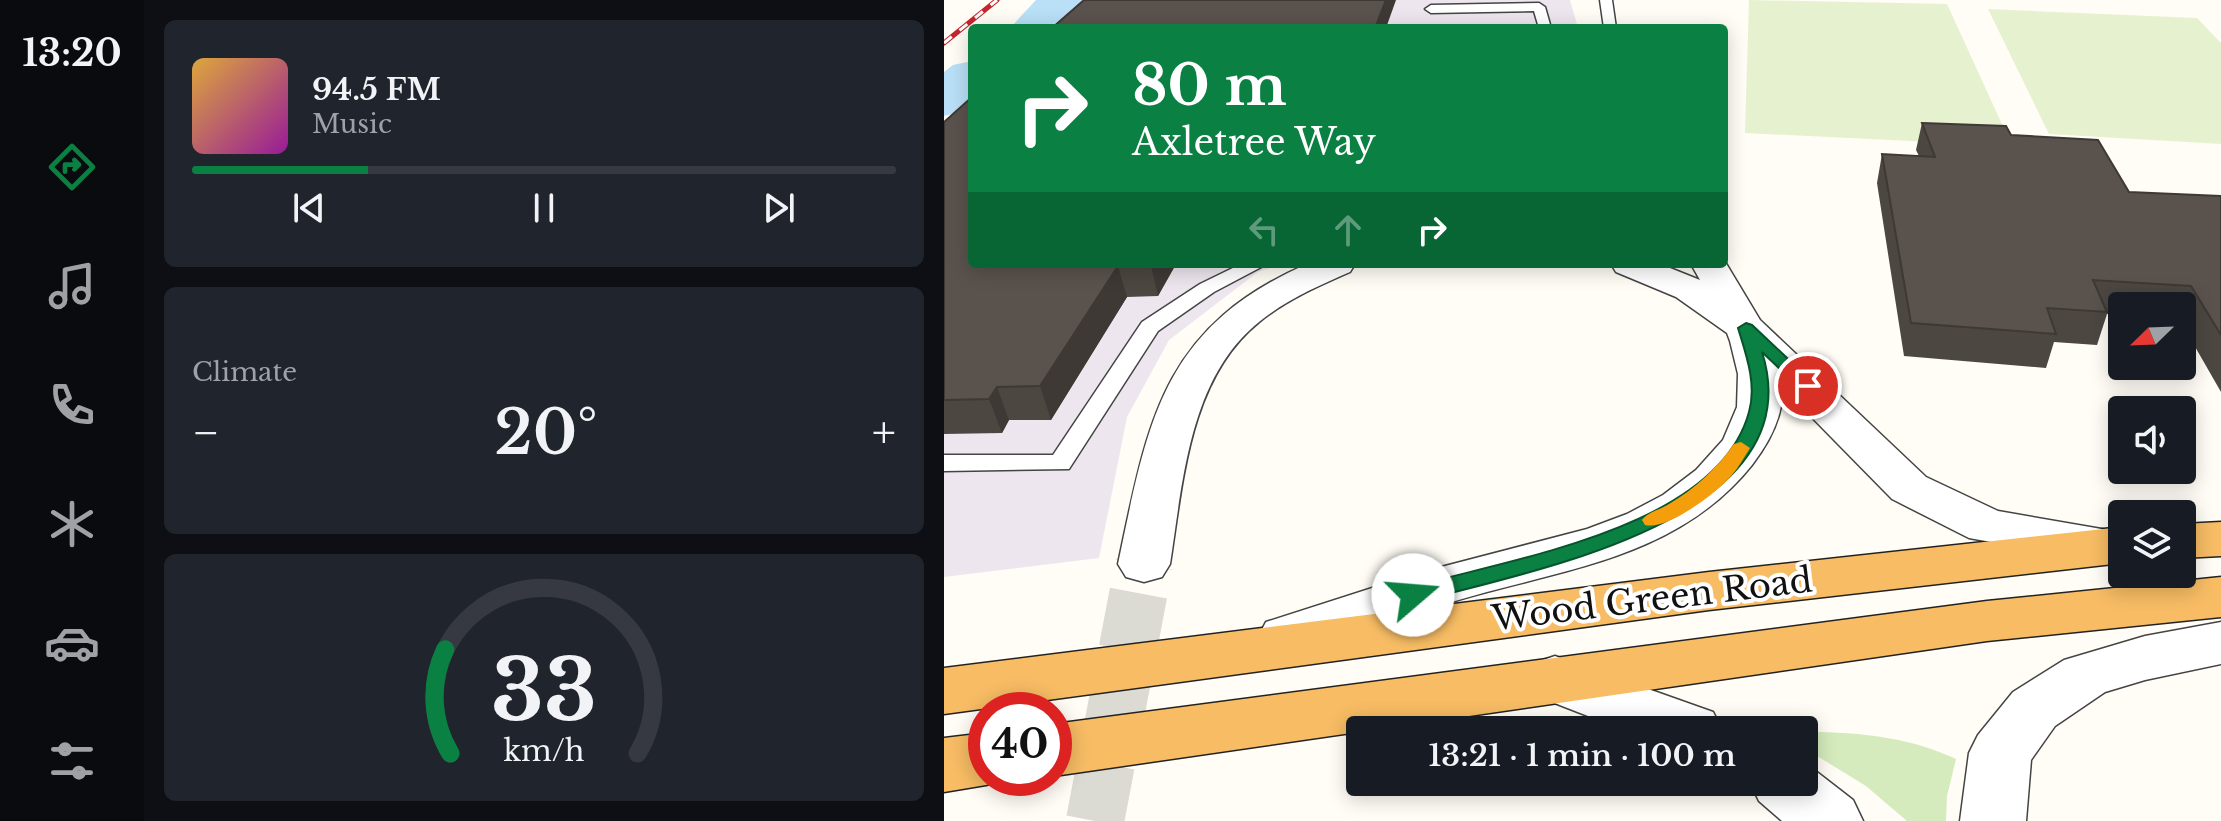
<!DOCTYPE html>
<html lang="en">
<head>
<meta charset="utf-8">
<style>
	:root { --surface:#171b24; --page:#20242c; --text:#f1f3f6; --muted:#9ea1a6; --line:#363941; --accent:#0b8043 }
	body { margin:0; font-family:"Libre Baskerville",serif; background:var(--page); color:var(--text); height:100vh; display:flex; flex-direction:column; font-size:30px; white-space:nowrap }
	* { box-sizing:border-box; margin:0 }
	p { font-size:26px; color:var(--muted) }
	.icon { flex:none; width:44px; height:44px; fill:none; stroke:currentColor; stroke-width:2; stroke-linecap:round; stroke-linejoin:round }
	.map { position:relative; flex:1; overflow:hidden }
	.details { display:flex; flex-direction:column; gap:20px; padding:20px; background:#0d0f14; width:800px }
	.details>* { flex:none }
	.top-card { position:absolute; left:24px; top:24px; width:760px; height:244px; border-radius:8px; box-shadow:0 4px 20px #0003; background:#0b8043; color:#fff; overflow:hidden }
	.needle { width:52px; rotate:247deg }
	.buttons { position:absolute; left:1164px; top:292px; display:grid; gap:16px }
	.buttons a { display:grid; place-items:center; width:88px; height:88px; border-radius:8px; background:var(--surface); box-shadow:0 4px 20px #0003; font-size:40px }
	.speed { position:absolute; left:24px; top:692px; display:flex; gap:16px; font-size:40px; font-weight:700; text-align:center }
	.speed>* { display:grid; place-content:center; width:104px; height:104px; border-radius:50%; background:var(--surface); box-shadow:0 4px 20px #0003; line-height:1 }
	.speed .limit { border:12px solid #d22; background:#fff; color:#111 }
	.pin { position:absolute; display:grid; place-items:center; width:68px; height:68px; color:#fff; margin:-34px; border:4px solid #fff; border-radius:50%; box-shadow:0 2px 8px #0007 }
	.me { position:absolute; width:88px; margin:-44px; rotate:72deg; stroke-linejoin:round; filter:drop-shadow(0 0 6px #0008) }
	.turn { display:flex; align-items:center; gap:28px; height:168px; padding:0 32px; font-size:36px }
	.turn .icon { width:104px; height:104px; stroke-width:2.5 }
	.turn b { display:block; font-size:56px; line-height:68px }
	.lanes { display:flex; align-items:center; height:76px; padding:0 32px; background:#0003; justify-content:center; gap:40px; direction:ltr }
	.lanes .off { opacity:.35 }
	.big { font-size:60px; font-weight:600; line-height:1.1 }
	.details .card { flex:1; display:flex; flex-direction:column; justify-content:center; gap:12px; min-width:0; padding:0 28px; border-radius:12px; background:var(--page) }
	.details .dial { align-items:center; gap:0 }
	.dial svg { height:208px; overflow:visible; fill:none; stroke:var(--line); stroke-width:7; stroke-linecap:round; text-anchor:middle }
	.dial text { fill:var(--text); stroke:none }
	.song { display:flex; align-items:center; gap:24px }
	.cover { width:96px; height:96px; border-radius:12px; background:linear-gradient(135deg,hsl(40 70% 55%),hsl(300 70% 35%)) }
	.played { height:8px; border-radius:4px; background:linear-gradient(90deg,var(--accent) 25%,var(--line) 25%) }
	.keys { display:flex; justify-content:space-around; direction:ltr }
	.heat { display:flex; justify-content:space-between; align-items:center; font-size:44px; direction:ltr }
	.trip { position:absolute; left:402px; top:716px; width:472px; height:80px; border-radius:8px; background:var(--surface); box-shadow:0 4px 20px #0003; font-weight:600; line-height:80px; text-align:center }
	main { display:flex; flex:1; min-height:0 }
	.tab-bar { display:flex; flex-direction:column; width:144px; justify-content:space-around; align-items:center; background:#090b0e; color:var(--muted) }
	.tab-bar .icon { width:56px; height:56px }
	.tab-bar .active { color:var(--accent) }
	.tab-bar b { font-size:36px; color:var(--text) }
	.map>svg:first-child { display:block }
	.industrial { fill:#eee6ef }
	.green { fill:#d5ebbd }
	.pitch { fill:#e6f2cf }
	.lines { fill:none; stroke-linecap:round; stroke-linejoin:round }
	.river { fill:#b9e0f7; fill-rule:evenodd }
	.tertiary-tunnel { stroke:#dbdad3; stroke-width:58; stroke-dasharray:58 29; stroke-linecap:butt }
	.service-casing { stroke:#444; stroke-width:3 }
	.tertiary-casing { stroke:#444; stroke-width:3 }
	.trunk-casing { stroke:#222; stroke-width:3 }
	.service { fill:#fff; fill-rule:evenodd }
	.tertiary { fill:#fff; fill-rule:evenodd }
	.trunk { fill:#f7bc64; fill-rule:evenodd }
	.rail-casing { stroke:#c4262e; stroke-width:5 }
	.rail { stroke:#fff; stroke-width:3; stroke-dasharray:10; stroke-linecap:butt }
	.wall { fill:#4d4742 }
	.shaded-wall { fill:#3f3936 }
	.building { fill:#5a524d; stroke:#3f3936; stroke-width:2 }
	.route { fill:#0b8043; stroke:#07532c; stroke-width:2 }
	.slow { fill:#f59e0b }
	.labels { text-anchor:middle; stroke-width:8; stroke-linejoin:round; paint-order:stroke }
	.near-street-label { font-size:34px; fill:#111; stroke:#fff }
</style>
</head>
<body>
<main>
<nav class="tab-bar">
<b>13:20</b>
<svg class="icon active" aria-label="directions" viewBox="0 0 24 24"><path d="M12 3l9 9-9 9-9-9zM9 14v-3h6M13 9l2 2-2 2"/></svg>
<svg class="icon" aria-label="music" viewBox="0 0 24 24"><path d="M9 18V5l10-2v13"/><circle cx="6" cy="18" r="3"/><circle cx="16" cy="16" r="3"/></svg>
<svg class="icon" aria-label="phone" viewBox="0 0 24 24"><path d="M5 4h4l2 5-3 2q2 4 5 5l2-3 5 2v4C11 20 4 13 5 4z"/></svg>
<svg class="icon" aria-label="climate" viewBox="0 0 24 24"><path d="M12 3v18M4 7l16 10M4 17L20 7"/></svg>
<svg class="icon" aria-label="car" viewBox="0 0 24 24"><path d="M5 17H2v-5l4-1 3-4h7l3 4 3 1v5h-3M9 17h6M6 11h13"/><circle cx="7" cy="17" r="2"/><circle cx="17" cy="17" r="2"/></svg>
<svg class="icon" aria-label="filters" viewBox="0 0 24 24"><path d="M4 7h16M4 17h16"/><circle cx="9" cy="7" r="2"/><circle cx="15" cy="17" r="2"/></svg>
</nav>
<section class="details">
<div class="card">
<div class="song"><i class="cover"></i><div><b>94.5 FM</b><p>Music</p></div></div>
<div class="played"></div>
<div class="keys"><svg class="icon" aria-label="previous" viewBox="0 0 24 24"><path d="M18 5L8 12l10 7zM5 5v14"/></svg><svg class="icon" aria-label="pause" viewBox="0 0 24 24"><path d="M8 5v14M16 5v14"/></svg><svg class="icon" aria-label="next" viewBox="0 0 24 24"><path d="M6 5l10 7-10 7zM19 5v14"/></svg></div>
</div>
<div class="card"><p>Climate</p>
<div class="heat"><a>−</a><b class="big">20°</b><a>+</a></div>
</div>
<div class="card dial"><svg viewBox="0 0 100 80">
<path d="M14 69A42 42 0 1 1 86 69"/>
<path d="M14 69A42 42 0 0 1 12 29" stroke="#0b8043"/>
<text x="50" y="56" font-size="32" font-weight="700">33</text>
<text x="50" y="72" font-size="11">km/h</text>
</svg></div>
</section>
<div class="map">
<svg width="1277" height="821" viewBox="0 0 1277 821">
	<rect width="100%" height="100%" fill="#fffdf5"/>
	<path class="industrial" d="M142,0H626L634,28H113Z
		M0,137L28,264H339L314,272L225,340L183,417L155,558L0,577Z"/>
	<path class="green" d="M876,732C923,733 970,739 1012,759L1003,796L1002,821H963L922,786L860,748V735Z"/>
	<path class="pitch" d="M805,0L1003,4L1068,146L801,133Z
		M1044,9L1253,18L1277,43V144L1105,134Z"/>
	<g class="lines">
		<path class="river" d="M92,0H138L130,17L118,28H66Z
			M28,61V104L20,111L0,116V72L9,65Z"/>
		<path class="tertiary-tunnel" d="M151,821L200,564"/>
		<g class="service-casing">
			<path id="service" d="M656,0H668L672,28H660Z
				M595,3L601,7L607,28H595L590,11L487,13L481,9L487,5Z
				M297,264H323L270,292L214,331L125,469L0,471V455H109L198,322L256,284Z"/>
		</g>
		<g class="tertiary-casing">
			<path id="tertiary" d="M780,260L816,320L982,477L1054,511L1175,532L1178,536L1175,556L1157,562L1025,538L948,499L838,387C840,416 825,443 808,465C731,561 614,569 504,603C449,619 396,641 342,658L322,652L314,637L322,622L478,572L643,529L683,514L719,495L752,470L779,440L793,407L794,374L786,341L783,333L732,297L672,272L667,264H716L756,280L747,264H780Z
				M363,264H411L406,272C374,286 342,300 315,322C245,378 239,482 226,564L218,577L200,582L182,577L174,564C204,422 217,328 363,264Z
				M1277,622V664L1201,680L1161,692L1111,726L1087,760L1082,821H1016L1025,753L1034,735L1069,692L1120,660L1201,636Z
				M611,656L769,712L778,730H680L590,695L582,679L590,663Z
				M860,762L909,800L919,821H838L815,801L806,782H860Z"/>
		</g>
		<g class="trunk-casing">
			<path id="trunk" d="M1277,522V556L1238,558V524Z
				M1178,527V563L765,610L0,714V668L765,572Z
				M1277,577V617L1043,641L110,776V724L1043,601Z
				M42,733V778H63L42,785L0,792V738Z"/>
		</g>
		<use href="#service" class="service"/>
		<use href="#tertiary" class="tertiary"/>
		<use href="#trunk" class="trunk"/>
		<g class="rail-casing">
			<path id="rail" d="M0,43L53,0"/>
		</g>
		<use href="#rail" class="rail"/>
	</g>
	<path class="wall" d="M0,122L28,264H232L214,296L183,297L107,420H65L58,433L0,434Z
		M978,123L1067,135L1185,192L1277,196V392L1238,324V306H1178V315L1163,314L1153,345L1110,342L1102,368L960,356L933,183L938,154L975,156L972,150Z"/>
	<path class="shaded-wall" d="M442,0H452L442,28H431Z
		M208,264H232L214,296L207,266Z
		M174,266L183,297L107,420L96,386Z
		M53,387L65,420L58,433L45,399Z"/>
	<path class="building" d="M140,0H442L431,28H108Z
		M28,97V264H208L207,266H174L96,386L53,387L45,399L0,400V122Z
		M978,123L1062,126L1067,135L1154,140L1185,192L1277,196V335L1247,286L1149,280L1163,312L1103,308L1112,334L967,323L938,154L991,157Z"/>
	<path class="route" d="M802,323L808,325L873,386L864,392L858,390L818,352C872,522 578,572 469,603L461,600L458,595L461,589C562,559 773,530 805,412C813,384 802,354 794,328Z"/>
	<path class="slow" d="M797,442L806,448C800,457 795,467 788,475C774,492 723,531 701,525L698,520C705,511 716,510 725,504C751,489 773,468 790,444Z"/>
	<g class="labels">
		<g class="near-street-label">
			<text transform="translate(708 599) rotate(-7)" y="12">Wood Green Road</text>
		</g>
	</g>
</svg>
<div class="buttons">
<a><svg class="needle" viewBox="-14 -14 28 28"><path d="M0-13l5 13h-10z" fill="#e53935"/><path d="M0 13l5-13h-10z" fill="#9ea1a6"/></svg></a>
<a><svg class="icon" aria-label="sound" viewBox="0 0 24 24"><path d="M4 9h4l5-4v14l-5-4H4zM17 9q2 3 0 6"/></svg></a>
<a><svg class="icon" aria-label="layers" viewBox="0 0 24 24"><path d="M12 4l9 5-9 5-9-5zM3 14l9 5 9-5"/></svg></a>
</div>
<div class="speed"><div class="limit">40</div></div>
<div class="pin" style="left:864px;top:386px;background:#d93025"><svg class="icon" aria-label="arrive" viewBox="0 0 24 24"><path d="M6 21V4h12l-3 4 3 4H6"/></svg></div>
<svg class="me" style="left:469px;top:595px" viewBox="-20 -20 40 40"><circle r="19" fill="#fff"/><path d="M0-13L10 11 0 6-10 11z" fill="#0b8043"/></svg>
<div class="trip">13:21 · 1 min · 100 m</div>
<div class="top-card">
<div class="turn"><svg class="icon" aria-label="right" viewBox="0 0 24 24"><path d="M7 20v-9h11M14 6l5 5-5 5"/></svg><div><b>80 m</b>Axletree Way</div></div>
<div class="lanes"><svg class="icon off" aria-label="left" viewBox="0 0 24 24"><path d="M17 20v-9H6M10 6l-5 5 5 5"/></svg><svg class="icon off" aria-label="ahead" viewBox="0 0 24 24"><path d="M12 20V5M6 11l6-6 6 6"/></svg><svg class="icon" aria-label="right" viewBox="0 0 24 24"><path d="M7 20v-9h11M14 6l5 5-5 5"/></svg></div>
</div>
</div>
</main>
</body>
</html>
